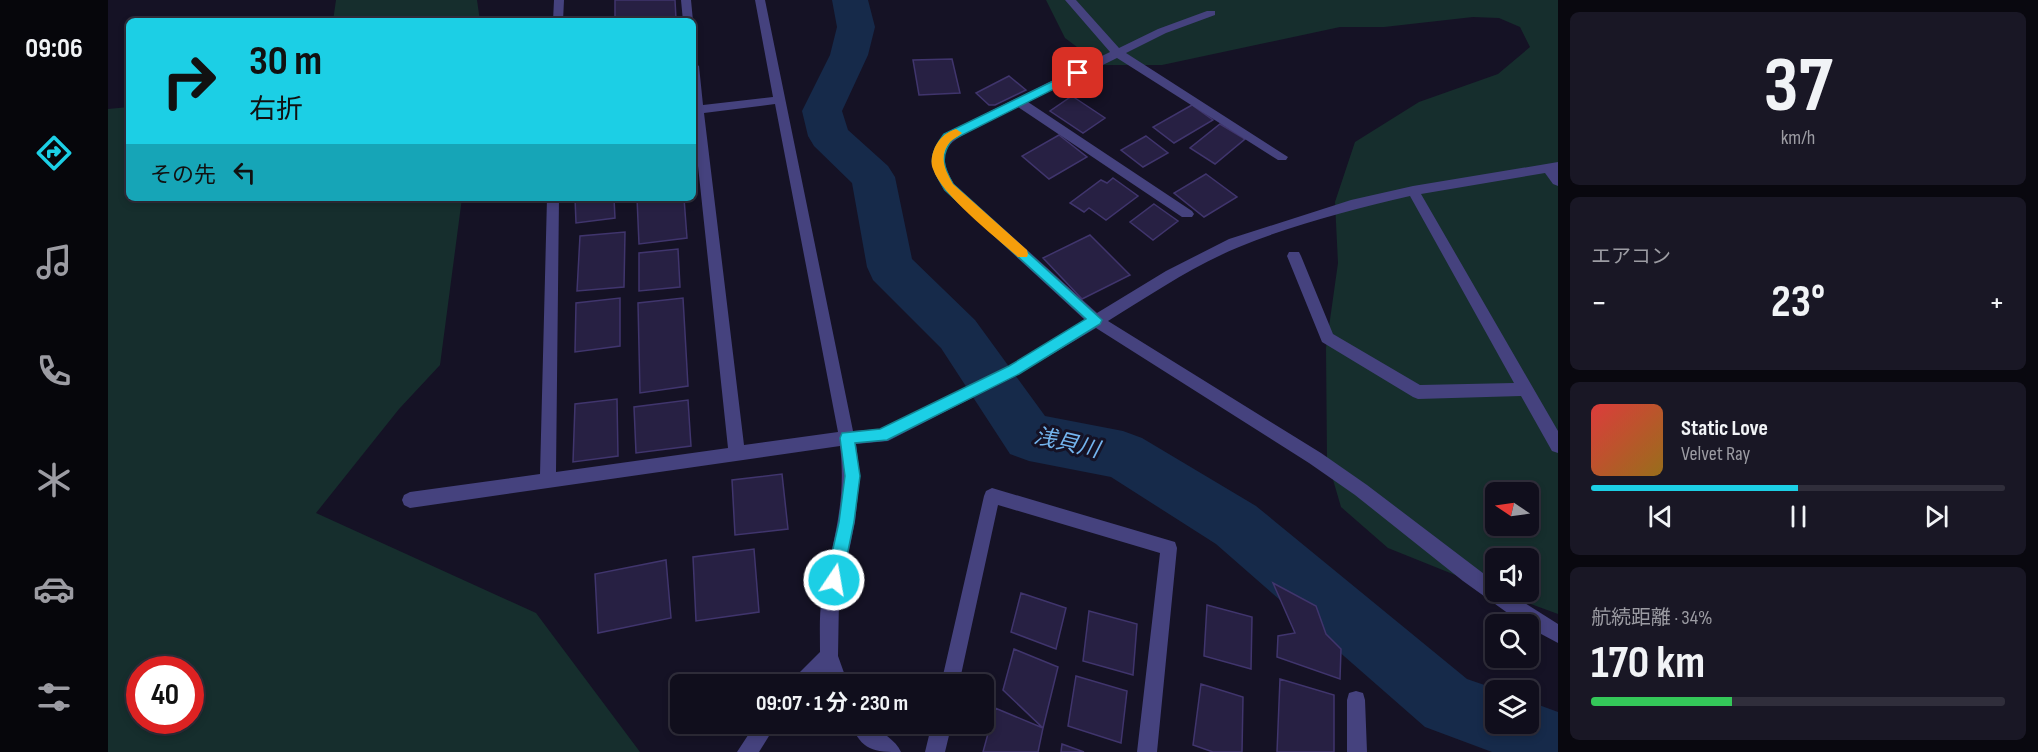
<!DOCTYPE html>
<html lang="ja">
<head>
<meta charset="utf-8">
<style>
	:root { --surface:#100e1c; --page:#191725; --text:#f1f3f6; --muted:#9c9ca3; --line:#302e3b; --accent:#1ccfe5 }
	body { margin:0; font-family:"Sofia Sans Condensed","Noto Sans JP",sans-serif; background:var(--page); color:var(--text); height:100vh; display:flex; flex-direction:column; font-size:22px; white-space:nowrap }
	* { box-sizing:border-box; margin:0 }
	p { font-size:20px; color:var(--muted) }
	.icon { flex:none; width:33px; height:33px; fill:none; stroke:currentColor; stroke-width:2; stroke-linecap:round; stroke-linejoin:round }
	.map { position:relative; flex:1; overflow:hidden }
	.drawer { display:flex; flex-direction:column; gap:12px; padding:12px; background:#09080f; width:480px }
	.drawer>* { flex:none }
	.guide { position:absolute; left:18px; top:18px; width:570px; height:183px; border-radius:9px; box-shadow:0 3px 9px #0003,0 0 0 2px var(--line); background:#1ccfe5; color:#111; overflow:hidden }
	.needle { width:39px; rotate:283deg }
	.buttons { position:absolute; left:1377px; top:482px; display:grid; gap:12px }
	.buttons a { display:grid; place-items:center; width:54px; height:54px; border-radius:9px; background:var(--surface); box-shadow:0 3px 9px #0003,0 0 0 2px var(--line); font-size:30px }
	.speed { position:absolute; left:18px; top:656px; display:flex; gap:12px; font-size:30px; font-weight:700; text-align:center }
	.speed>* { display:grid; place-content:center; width:78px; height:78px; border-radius:50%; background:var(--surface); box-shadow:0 3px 9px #0003,0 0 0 2px var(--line); line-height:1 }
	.speed .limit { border:9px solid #d22; background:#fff; color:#111 }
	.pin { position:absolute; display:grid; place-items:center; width:51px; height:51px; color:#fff; margin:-26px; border-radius:12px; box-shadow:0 3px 9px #0006 }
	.me { position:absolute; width:66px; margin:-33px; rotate:12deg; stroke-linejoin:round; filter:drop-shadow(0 0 4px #0008) }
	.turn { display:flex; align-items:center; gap:21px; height:126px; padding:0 24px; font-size:27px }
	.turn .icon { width:78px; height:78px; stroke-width:2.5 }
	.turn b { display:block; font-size:42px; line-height:51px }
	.then { display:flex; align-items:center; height:57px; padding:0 24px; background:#0003; gap:12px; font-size:22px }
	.big { font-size:45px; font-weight:700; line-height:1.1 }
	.drawer .widget { flex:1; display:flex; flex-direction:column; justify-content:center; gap:9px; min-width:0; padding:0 21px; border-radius:9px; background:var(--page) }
	.drawer .dial { align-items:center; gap:0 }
	.dial b { font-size:78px; line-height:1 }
	.song { display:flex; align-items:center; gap:18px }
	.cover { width:72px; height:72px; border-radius:9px; background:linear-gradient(135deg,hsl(0 70% 55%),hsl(40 70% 35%)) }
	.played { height:6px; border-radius:3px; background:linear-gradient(90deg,var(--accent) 50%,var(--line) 50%) }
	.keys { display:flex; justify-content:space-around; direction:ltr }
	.heat { display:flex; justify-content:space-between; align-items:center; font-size:33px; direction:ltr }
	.charge { height:9px; border-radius:4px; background:linear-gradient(90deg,#34c759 34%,var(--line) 0) }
	.trip { position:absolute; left:562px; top:674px; width:324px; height:60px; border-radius:9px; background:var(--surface); box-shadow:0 3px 9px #0003,0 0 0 2px var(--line); font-weight:700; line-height:60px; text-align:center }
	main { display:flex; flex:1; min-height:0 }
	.tabs { display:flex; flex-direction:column; width:108px; justify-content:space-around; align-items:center; background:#06060b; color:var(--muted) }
	.tabs .icon { width:42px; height:42px }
	.tabs .active { color:var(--accent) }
	.tabs b { font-size:27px; color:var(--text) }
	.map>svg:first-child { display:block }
	.green { fill:#162e2d; fill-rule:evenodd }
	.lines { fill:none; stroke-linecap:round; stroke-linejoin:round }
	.river { fill:#162a4a; fill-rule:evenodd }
	.building { fill:#272043; stroke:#40356d; stroke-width:1.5 }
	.minor { fill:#45427e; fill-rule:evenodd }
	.route { fill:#1ccfe5; stroke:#128795; stroke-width:1.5 }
	.slow { fill:#f59e0b }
	.labels { text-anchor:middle; stroke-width:6; stroke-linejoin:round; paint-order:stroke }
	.water-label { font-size:22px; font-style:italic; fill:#74b5ef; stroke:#151225 }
</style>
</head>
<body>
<main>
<nav class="tabs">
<b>09:06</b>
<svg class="icon active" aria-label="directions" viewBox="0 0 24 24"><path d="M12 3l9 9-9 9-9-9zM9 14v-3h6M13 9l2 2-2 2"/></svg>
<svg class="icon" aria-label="music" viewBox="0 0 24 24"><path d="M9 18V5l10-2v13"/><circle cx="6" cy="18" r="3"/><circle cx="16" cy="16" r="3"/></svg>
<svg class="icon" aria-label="phone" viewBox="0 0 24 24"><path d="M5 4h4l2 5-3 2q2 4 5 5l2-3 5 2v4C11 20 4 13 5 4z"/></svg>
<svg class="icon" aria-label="climate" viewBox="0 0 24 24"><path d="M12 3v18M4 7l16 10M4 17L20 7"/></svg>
<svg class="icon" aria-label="car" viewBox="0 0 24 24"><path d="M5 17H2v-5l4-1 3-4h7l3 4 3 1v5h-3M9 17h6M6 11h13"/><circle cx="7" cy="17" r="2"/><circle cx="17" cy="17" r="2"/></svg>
<svg class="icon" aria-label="filters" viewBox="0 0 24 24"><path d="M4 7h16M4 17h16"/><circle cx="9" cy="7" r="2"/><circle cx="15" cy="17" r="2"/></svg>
</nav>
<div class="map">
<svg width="1450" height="752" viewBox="0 0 1450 752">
	<rect width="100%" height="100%" fill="#151225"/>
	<path class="green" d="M228,0H369L372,21H225Z
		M938,0H1450V614L1388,591H1420V558H1388L1387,591L1280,548L1233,507L1219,459L1218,348L1230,263L1227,202L1247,142L1311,102L1390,74L1422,47L1412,27L1391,18L1365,17L1276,27H1232L1054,65H993L957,38ZM1388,492H1420V525H1388Z
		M21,107V198H354L332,365L291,409L208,513L428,613L532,752H0V109ZM32,669H82V720H32Z"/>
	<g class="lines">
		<path class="river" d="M724,0H760L767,27L760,55L734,111L740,130L780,166L787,177L804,259L867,320L937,416L1015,431L1034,438L1148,506L1359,679L1391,690H1388V723H1420V701L1450,712V752H1384L1317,727L1108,544L1003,477L921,461L902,454L833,348L765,280L759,267L744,183L706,146L700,136L694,111L722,55L729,27Z"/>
	</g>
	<path class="building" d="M507,0H567L568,19L507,21Z
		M844,59L852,93L811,95L805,60Z
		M901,76L918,90L887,105H881L868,93Z
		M964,96L997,118L975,133L942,111Z
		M1084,105L1105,120L1066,143L1045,127Z
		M1112,124L1137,139L1107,164L1082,148Z
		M951,135L979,157L941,179L914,156Z
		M1038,136L1060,153L1035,167L1013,150Z
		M1098,174L1129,197L1096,217L1066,193Z
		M1005,178L1030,196L998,220L981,208L976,212L962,203L993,180L999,183Z
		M467,198H506L507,218L468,223Z
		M529,198H576L579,238L531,244Z
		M1046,204L1070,221L1045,240L1022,222Z
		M517,232L516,287L469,291L472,236Z
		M982,235L1022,275L974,299L935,258Z
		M570,249L572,287L531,291V253Z
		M512,298V346L467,352L468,303Z
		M575,298L580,386L532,393L530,303Z
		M509,399L510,456L465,462L467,404Z
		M580,400L583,446L528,453L526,407Z
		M674,474L680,529L627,535L624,480Z
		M646,549L651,612L588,621L585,557Z
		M558,560L563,618L490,633L487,574Z
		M1165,583L1208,606L1218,634L1233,649L1232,679L1169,657L1170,636L1187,633Z
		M913,593L958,608L948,649L903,632Z
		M1099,605L1144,617L1143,669L1096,656Z
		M981,611L1029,624L1025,675L975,661Z
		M906,649L950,667L935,728L895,690Z
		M968,676L1019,691L1013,743L960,726Z
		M1172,679L1226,695V752H1169Z
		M1093,684L1135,697L1134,752H1105L1085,745Z
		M887,708L935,728L930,752H875Z
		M954,744L976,752H953Z"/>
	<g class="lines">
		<path class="minor" d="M446,0H456L455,21H445Z
			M573,0H583L585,21V22L575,21Z
			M647,0H657L745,431L772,429L901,366L977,320L836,190C822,166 820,158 836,134L1002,52L957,0H968L1011,48L1050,29L1099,11H1107V15L1058,33L1018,53L1180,157L1178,160H1170L1009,58L920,102L1084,211L1086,214L1084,217H1074L910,107C897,114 884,120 871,127C842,141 825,149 846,184L989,313L1058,271L1121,239L1243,200L1305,186L1450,162V186L1445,184L1437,173L1313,194L1450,431V453L1444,451L1413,396L1310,399L1305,397L1214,342L1179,256L1181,252H1191L1193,256L1225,334L1312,385L1406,383L1302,196C1246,209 1184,225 1131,247C1085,266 1042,295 1000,321L1213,453L1259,485L1388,583V591H1398L1450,624V643L1420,627V624L1408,619L1355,581L1247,495L1201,463L988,328L911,374L780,441L748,444L752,476L747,522L731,599L730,656L740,684H722L718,673L707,684H685L687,677L712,652C712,634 711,614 714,597C724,542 739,504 732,446L302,508L296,505L294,500L296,495L302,492L432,474L439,198H451L448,472L620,448L585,119V62L591,66L595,105L665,97ZM667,104L730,432L636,445L596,113Z
			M884,488L1067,542L1069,548L1049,752H1029L1052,553L890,505L851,684H833L876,496L878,491Z
			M1248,691L1255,693L1257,700L1259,752H1239V700L1241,693Z
			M648,723H669L651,752H629Z
			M742,723H764C773,733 788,740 793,752C766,752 754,751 742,723Z
			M824,723H844L837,752H817Z"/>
	</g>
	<path class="route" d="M970,69L975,73L974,75L844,140C832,156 835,167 845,184L994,320L992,324L911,374L779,440L747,443L752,476L746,522L734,580L732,585L726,588L721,585L718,580L731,522L737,476L732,438L734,433L772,429L901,366L978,319L837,190C823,166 818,158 836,134Z"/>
	<path class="slow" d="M848,129L854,133C850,137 846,138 842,142C830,156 837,170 845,184L919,250L920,254L919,257H910C888,237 834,196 825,169C822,162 824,154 827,147C832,137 839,132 848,129Z"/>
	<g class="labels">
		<g class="water-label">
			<text transform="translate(959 442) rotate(13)" y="8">浅貝川</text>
		</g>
	</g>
</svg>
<div class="buttons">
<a><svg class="needle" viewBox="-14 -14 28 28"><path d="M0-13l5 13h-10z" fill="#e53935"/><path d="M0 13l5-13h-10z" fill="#9c9ca3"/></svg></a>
<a><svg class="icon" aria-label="sound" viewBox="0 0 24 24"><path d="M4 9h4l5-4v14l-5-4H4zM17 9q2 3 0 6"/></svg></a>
<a><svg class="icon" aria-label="search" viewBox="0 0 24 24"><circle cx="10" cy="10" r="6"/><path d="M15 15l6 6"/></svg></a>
<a><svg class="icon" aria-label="layers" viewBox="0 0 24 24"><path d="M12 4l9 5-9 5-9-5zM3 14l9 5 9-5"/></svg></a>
</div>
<div class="speed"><div class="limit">40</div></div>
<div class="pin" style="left:970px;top:73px;background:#d93025"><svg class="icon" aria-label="arrive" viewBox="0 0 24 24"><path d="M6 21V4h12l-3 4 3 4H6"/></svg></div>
<svg class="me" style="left:726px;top:580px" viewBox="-20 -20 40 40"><circle r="17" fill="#1ccfe5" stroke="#fff" stroke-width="3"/><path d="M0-11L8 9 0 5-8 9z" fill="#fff"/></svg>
<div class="trip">09:07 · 1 分 · 230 m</div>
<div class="guide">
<div class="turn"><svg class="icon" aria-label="right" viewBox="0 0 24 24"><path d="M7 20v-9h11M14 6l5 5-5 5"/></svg><div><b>30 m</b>右折</div></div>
<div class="then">その先<svg class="icon" aria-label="left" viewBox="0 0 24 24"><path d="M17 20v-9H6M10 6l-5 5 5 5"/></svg></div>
</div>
</div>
<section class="drawer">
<div class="widget dial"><b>37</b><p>km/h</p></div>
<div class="widget"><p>エアコン</p>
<div class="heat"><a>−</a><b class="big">23°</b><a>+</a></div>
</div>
<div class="widget">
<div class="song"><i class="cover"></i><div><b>Static Love</b><p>Velvet Ray</p></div></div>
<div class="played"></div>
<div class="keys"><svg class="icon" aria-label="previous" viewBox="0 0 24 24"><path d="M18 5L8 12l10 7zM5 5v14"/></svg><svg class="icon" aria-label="pause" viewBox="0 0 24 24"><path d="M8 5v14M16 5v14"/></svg><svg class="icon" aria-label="next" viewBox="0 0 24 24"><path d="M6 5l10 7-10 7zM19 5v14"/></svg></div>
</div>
<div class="widget"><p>航続距離 · 34%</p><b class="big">170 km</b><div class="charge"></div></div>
</section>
</main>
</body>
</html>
